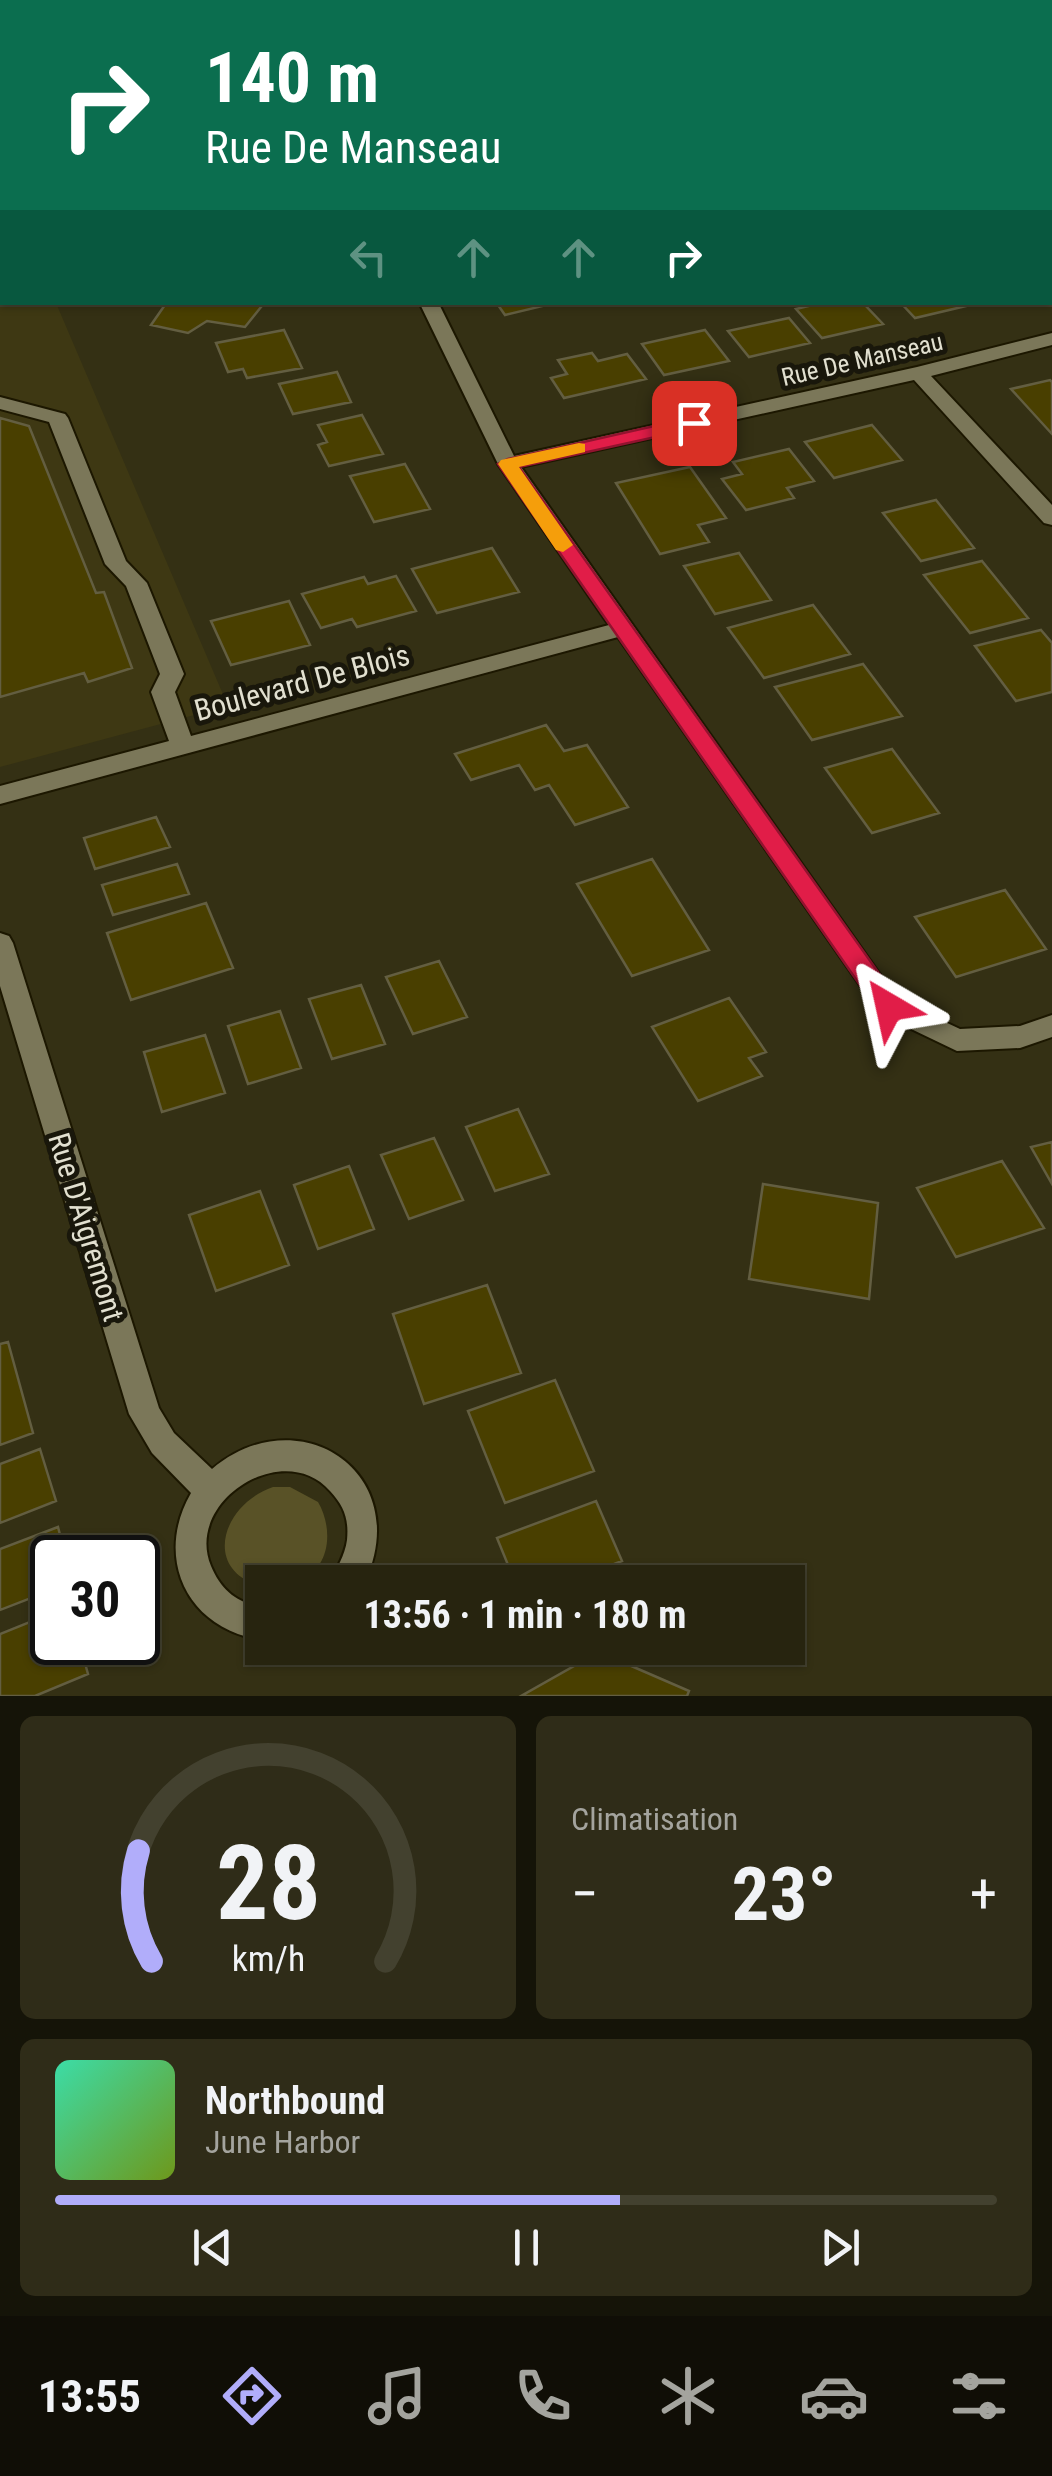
<!DOCTYPE html>
<html lang="fr">
<head>
<meta charset="utf-8">
<style>
	:root { --surface:#27240f; --page:#2f2c18; --text:#f1f3f6; --muted:#a4a49e; --line:#43412f; --accent:#b1adfa }
	body { margin:0; font-family:"Roboto Condensed",sans-serif; background:var(--page); color:var(--text); height:100vh; display:flex; flex-direction:column; font-size:38px; white-space:nowrap }
	* { box-sizing:border-box; margin:0 }
	p { font-size:32px; color:var(--muted) }
	.icon { flex:none; width:55px; height:55px; fill:none; stroke:currentColor; stroke-width:2; stroke-linecap:round; stroke-linejoin:round }
	.map { position:relative; height:1696px; overflow:hidden }
	.panel { display:flex; flex-direction:column; gap:20px; padding:20px; background:#151408; flex:1 }
	.panel>* { flex:none }
	.top-card { position:absolute; left:0px; top:0px; width:1052px; height:305px; box-shadow:0 2px 8px #0004,0 0 0 2px var(--line); background:#0b6e4f; color:#fff; overflow:hidden }
	.speed { position:absolute; left:30px; top:1535px; display:flex; gap:20px; font-size:50px; font-weight:700; text-align:center }
	.speed>* { display:grid; place-content:center; width:130px; height:130px; border-radius:50%; background:var(--surface); box-shadow:0 2px 8px #0004,0 0 0 2px var(--line); line-height:1 }
	.speed .limit { border:5px solid #111; border-radius:15px; background:#fff; color:#111 }
	.pin { position:absolute; display:grid; place-items:center; width:85px; height:85px; color:#fff; margin:-42px; border-radius:20px; box-shadow:0 5px 15px #0006 }
	.me { position:absolute; width:110px; margin:-55px; rotate:324deg; stroke-linejoin:round; filter:drop-shadow(0 0 8px #0008) }
	.turn { display:flex; align-items:center; gap:35px; height:210px; padding:0 40px; font-size:45px }
	.turn .icon { width:130px; height:130px; stroke-width:2.5 }
	.turn b { display:block; font-size:70px; line-height:85px }
	.lanes { display:flex; align-items:center; height:95px; padding:0 40px; background:#0003; justify-content:center; gap:50px; direction:ltr }
	.lanes .off { opacity:.35 }
	.big { font-size:75px; font-weight:700; line-height:1.1 }
	.panel .tile { flex:1; display:flex; flex-direction:column; justify-content:center; gap:15px; min-width:0; padding:0 35px; border-radius:15px; background:var(--page) }
	.panel .dial { align-items:center; gap:0 }
	.dial svg { height:260px; overflow:visible; fill:none; stroke:var(--line); stroke-width:7; stroke-linecap:round; text-anchor:middle }
	.dial text { fill:var(--text); stroke:none }
	.song { display:flex; align-items:center; gap:30px }
	.cover { width:120px; height:120px; border-radius:15px; background:linear-gradient(135deg,hsl(160 70% 55%),hsl(80 70% 35%)) }
	.played { height:10px; border-radius:5px; background:linear-gradient(90deg,var(--accent) 60%,var(--line) 60%) }
	.keys { display:flex; justify-content:space-around; direction:ltr }
	.heat { display:flex; justify-content:space-between; align-items:center; font-size:55px; direction:ltr }
	.panel .tiles { flex:1; display:grid; gap:20px; grid-template-columns:1fr 1fr }
	.tile:last-child { grid-column:span 2 }
	.trip { position:absolute; left:245px; top:1565px; width:560px; height:100px; border-radius:0px; background:var(--surface); box-shadow:0 2px 8px #0004,0 0 0 2px var(--line); font-weight:700; line-height:100px; text-align:center }
	.tabs { display:flex; height:160px; justify-content:space-around; align-items:center; background:#100e06; color:var(--muted) }
	.tabs .icon { width:70px; height:70px }
	.tabs .on { color:var(--accent) }
	.tabs b { font-size:45px; color:var(--text) }
	.map>svg:first-child { display:block }
	.built { fill:#3e3813 }
	.green { fill:#595227 }
	.building { fill:#493f00; stroke:#635e41; stroke-width:2.5 }
	.lines { fill:none; stroke-linecap:round; stroke-linejoin:round }
	.minor-casing { stroke:#1c1700; stroke-width:4 }
	.minor { fill:#7b7759; fill-rule:evenodd }
	.route { fill:#e11d48; stroke:#92132f; stroke-width:2.5 }
	.slow { fill:#f59e0b }
	.labels { text-anchor:middle; stroke-width:10; stroke-linejoin:round; paint-order:stroke }
	.far-street-label { font-size:25px; fill:#e2e0d0; stroke:#19170b }
	.street-label { font-size:30px; fill:#e2e0d0; stroke:#19170b }
</style>
</head>
<body>
<div class="map">
<svg width="1052" height="1696" viewBox="0 0 1052 1696">
	<rect width="100%" height="100%" fill="#343014"/>
	<path class="built" d="M0,212L2,302L56,303L228,706L0,767Z"/>
	<path class="green" d="M0,0H1022L2,2V111Z
		M273,1487H290L318,1502C334,1529 331,1572 295,1582C286,1585 272,1582 262,1582V1586C202,1571 221,1505 273,1487Z"/>
	<path class="building" d="M167,302H265L245,327L207,321L188,333L151,325Z
		M496,302H550L551,304L505,315Z
		M825,302H862L883,324L822,338L796,309Z
		M900,302H962L966,306L915,318Z
		M789,318L810,343L749,357L728,331Z
		M284,330L302,368L247,378L243,369L228,372L216,343Z
		M705,330L729,361L664,375L642,344Z
		M592,353L598,361L627,354L646,379L564,398L551,378L567,374L558,360Z
		M337,372L351,402L293,414L279,384Z
		M1050,380L1052,382V434L1011,389Z
		M362,415L383,454L329,466L318,445L327,442L318,425Z
		M0,418L29,426L96,593L104,592L132,668L88,682L84,673L0,697Z
		M872,425L902,460L834,478L805,442Z
		M789,449L814,481L787,488L794,498L746,510L722,479L742,474L733,462Z
		M405,464L430,509L374,522L350,476Z
		M690,467L726,518L698,525L709,542L660,554L616,483Z
		M936,500L974,548L921,561L883,513Z
		M492,548L519,592L437,613L412,569Z
		M739,553L771,600L715,614L684,566Z
		M982,561L1028,618L970,633L924,575Z
		M396,576L416,611L357,627L352,619L321,628L302,594L364,577L368,584Z
		M289,601L310,645L231,665L211,621Z
		M813,605L850,654L764,678L728,628Z
		M1041,630L1052,643V692L1016,701L975,646Z
		M863,664L902,716L812,740L775,687Z
		M546,725L564,751L587,745L628,807L575,825L549,785L535,790L519,765L471,780L455,754Z
		M892,749L939,813L872,833L825,768Z
		M156,817L170,847L95,869L84,838Z
		M652,859L709,950L632,976L577,884Z
		M177,864L189,894L113,915L102,885Z
		M1005,890L1046,949L956,977L915,917Z
		M206,903L233,968L131,1000L107,933Z
		M439,961L467,1017L413,1034L386,977Z
		M361,985L385,1044L332,1059L309,999Z
		M729,998L766,1052L749,1058L762,1076L698,1101L652,1027Z
		M280,1011L301,1068L248,1084L228,1026Z
		M205,1035L225,1093L162,1112L144,1052Z
		M518,1109L549,1174L495,1191L466,1127Z
		M434,1138L463,1200L409,1219L381,1155Z
		M1052,1142V1184L1031,1147Z
		M1002,1161L1044,1228L956,1257L917,1188Z
		M349,1166L374,1229L318,1249L294,1185Z
		M763,1184L878,1203L869,1299L749,1279Z
		M260,1191L289,1265L216,1291L189,1215Z
		M487,1285L521,1373L424,1404L393,1314Z
		M8,1342L33,1433L0,1445V1344Z
		M555,1380L594,1471L505,1503L468,1411Z
		M40,1449L56,1501L0,1523V1464Z
		M596,1501L622,1561L568,1582H515L497,1538Z
		M58,1527L66,1558H52V1590L0,1610V1549Z
		M52,1613V1642H79L88,1674L35,1696H0V1634Z
		M599,1652L689,1691L687,1696H521Z"/>
	<g class="lines">
		<g class="minor-casing">
			<path id="minor" d="M1050,114H1052L1050,125Z
				M419,302H438L514,456L917,367L1052,333V345L931,376L1052,505V525L1044,523L914,380L521,467L898,1000L960,1029L1020,1026L1052,1015V1037L1020,1048L957,1051L880,1014L618,637L0,804V786L169,741L151,692L160,674L126,586L105,564L49,422L0,409V397L65,414L68,418L126,561L147,583L184,674L175,692L191,736L609,625L498,464Z
				M0,933L9,936L13,943L159,1408L174,1433L212,1469C298,1396 415,1472 365,1582H331C336,1568 345,1556 347,1540C349,1519 344,1506 330,1491C284,1438 184,1501 211,1566C221,1590 237,1603 262,1607V1640C186,1629 154,1557 191,1493L152,1453L129,1414L0,986Z"/>
		</g>
		<use href="#minor" class="minor"/>
	</g>
	<path class="route" d="M694,417L701,419V427L519,467L898,1000L901,1007L898,1014H880L498,464L508,459Z"/>
	<path class="slow" d="M579,443L585,444V452L519,467L573,545L563,552L556,550L498,464L501,460Z"/>
	<g class="labels">
		<g class="far-street-label">
			<text transform="translate(862 359) rotate(-13)" y="9">Rue De Manseau</text>
		</g>
		<g class="street-label">
			<text transform="translate(302 683) rotate(-15)" y="10">Boulevard De Blois</text>
			<text transform="translate(86 1227) rotate(73)" y="10">Rue D'Aigremont</text>
		</g>
	</g>
</svg>
<div class="speed"><div class="limit">30</div></div>
<div class="pin" style="left:694px;top:423px;background:#d93025"><svg class="icon" aria-label="arrive" viewBox="0 0 24 24"><path d="M6 21V4h12l-3 4 3 4H6"/></svg></div>
<svg class="me" style="left:889px;top:1007px" viewBox="-20 -20 40 40"><path d="M0-17L14 15 0 8-14 15z" fill="#e11d48" stroke="#fff" stroke-width="4"/></svg>
<div class="trip">13:56 · 1 min · 180 m</div>
<div class="top-card">
<div class="turn"><svg class="icon" aria-label="right" viewBox="0 0 24 24"><path d="M7 20v-9h11M14 6l5 5-5 5"/></svg><div><b>140 m</b>Rue De Manseau</div></div>
<div class="lanes"><svg class="icon off" aria-label="left" viewBox="0 0 24 24"><path d="M17 20v-9H6M10 6l-5 5 5 5"/></svg><svg class="icon off" aria-label="ahead" viewBox="0 0 24 24"><path d="M12 20V5M6 11l6-6 6 6"/></svg><svg class="icon off" aria-label="ahead" viewBox="0 0 24 24"><path d="M12 20V5M6 11l6-6 6 6"/></svg><svg class="icon" aria-label="right" viewBox="0 0 24 24"><path d="M7 20v-9h11M14 6l5 5-5 5"/></svg></div>
</div>
</div>
<section class="panel">
<div class="tiles">
<div class="tile dial"><svg viewBox="0 0 100 80">
<path d="M14 69A42 42 0 1 1 86 69"/>
<path d="M14 69A42 42 0 0 1 10 35" stroke="#b1adfa"/>
<text x="50" y="56" font-size="32" font-weight="700">28</text>
<text x="50" y="72" font-size="11">km/h</text>
</svg></div>
<div class="tile"><p>Climatisation</p>
<div class="heat"><a>−</a><b class="big">23°</b><a>+</a></div>
</div>
<div class="tile">
<div class="song"><i class="cover"></i><div><b>Northbound</b><p>June Harbor</p></div></div>
<div class="played"></div>
<div class="keys"><svg class="icon" aria-label="previous" viewBox="0 0 24 24"><path d="M18 5L8 12l10 7zM5 5v14"/></svg><svg class="icon" aria-label="pause" viewBox="0 0 24 24"><path d="M8 5v14M16 5v14"/></svg><svg class="icon" aria-label="next" viewBox="0 0 24 24"><path d="M6 5l10 7-10 7zM19 5v14"/></svg></div>
</div>
</div>
</section>
<nav class="tabs">
<b>13:55</b>
<svg class="icon on" aria-label="directions" viewBox="0 0 24 24"><path d="M12 3l9 9-9 9-9-9zM9 14v-3h6M13 9l2 2-2 2"/></svg>
<svg class="icon" aria-label="music" viewBox="0 0 24 24"><path d="M9 18V5l10-2v13"/><circle cx="6" cy="18" r="3"/><circle cx="16" cy="16" r="3"/></svg>
<svg class="icon" aria-label="phone" viewBox="0 0 24 24"><path d="M5 4h4l2 5-3 2q2 4 5 5l2-3 5 2v4C11 20 4 13 5 4z"/></svg>
<svg class="icon" aria-label="climate" viewBox="0 0 24 24"><path d="M12 3v18M4 7l16 10M4 17L20 7"/></svg>
<svg class="icon" aria-label="car" viewBox="0 0 24 24"><path d="M5 17H2v-5l4-1 3-4h7l3 4 3 1v5h-3M9 17h6M6 11h13"/><circle cx="7" cy="17" r="2"/><circle cx="17" cy="17" r="2"/></svg>
<svg class="icon" aria-label="filters" viewBox="0 0 24 24"><path d="M4 7h16M4 17h16"/><circle cx="9" cy="7" r="2"/><circle cx="15" cy="17" r="2"/></svg>
</nav>
</body>
</html>
